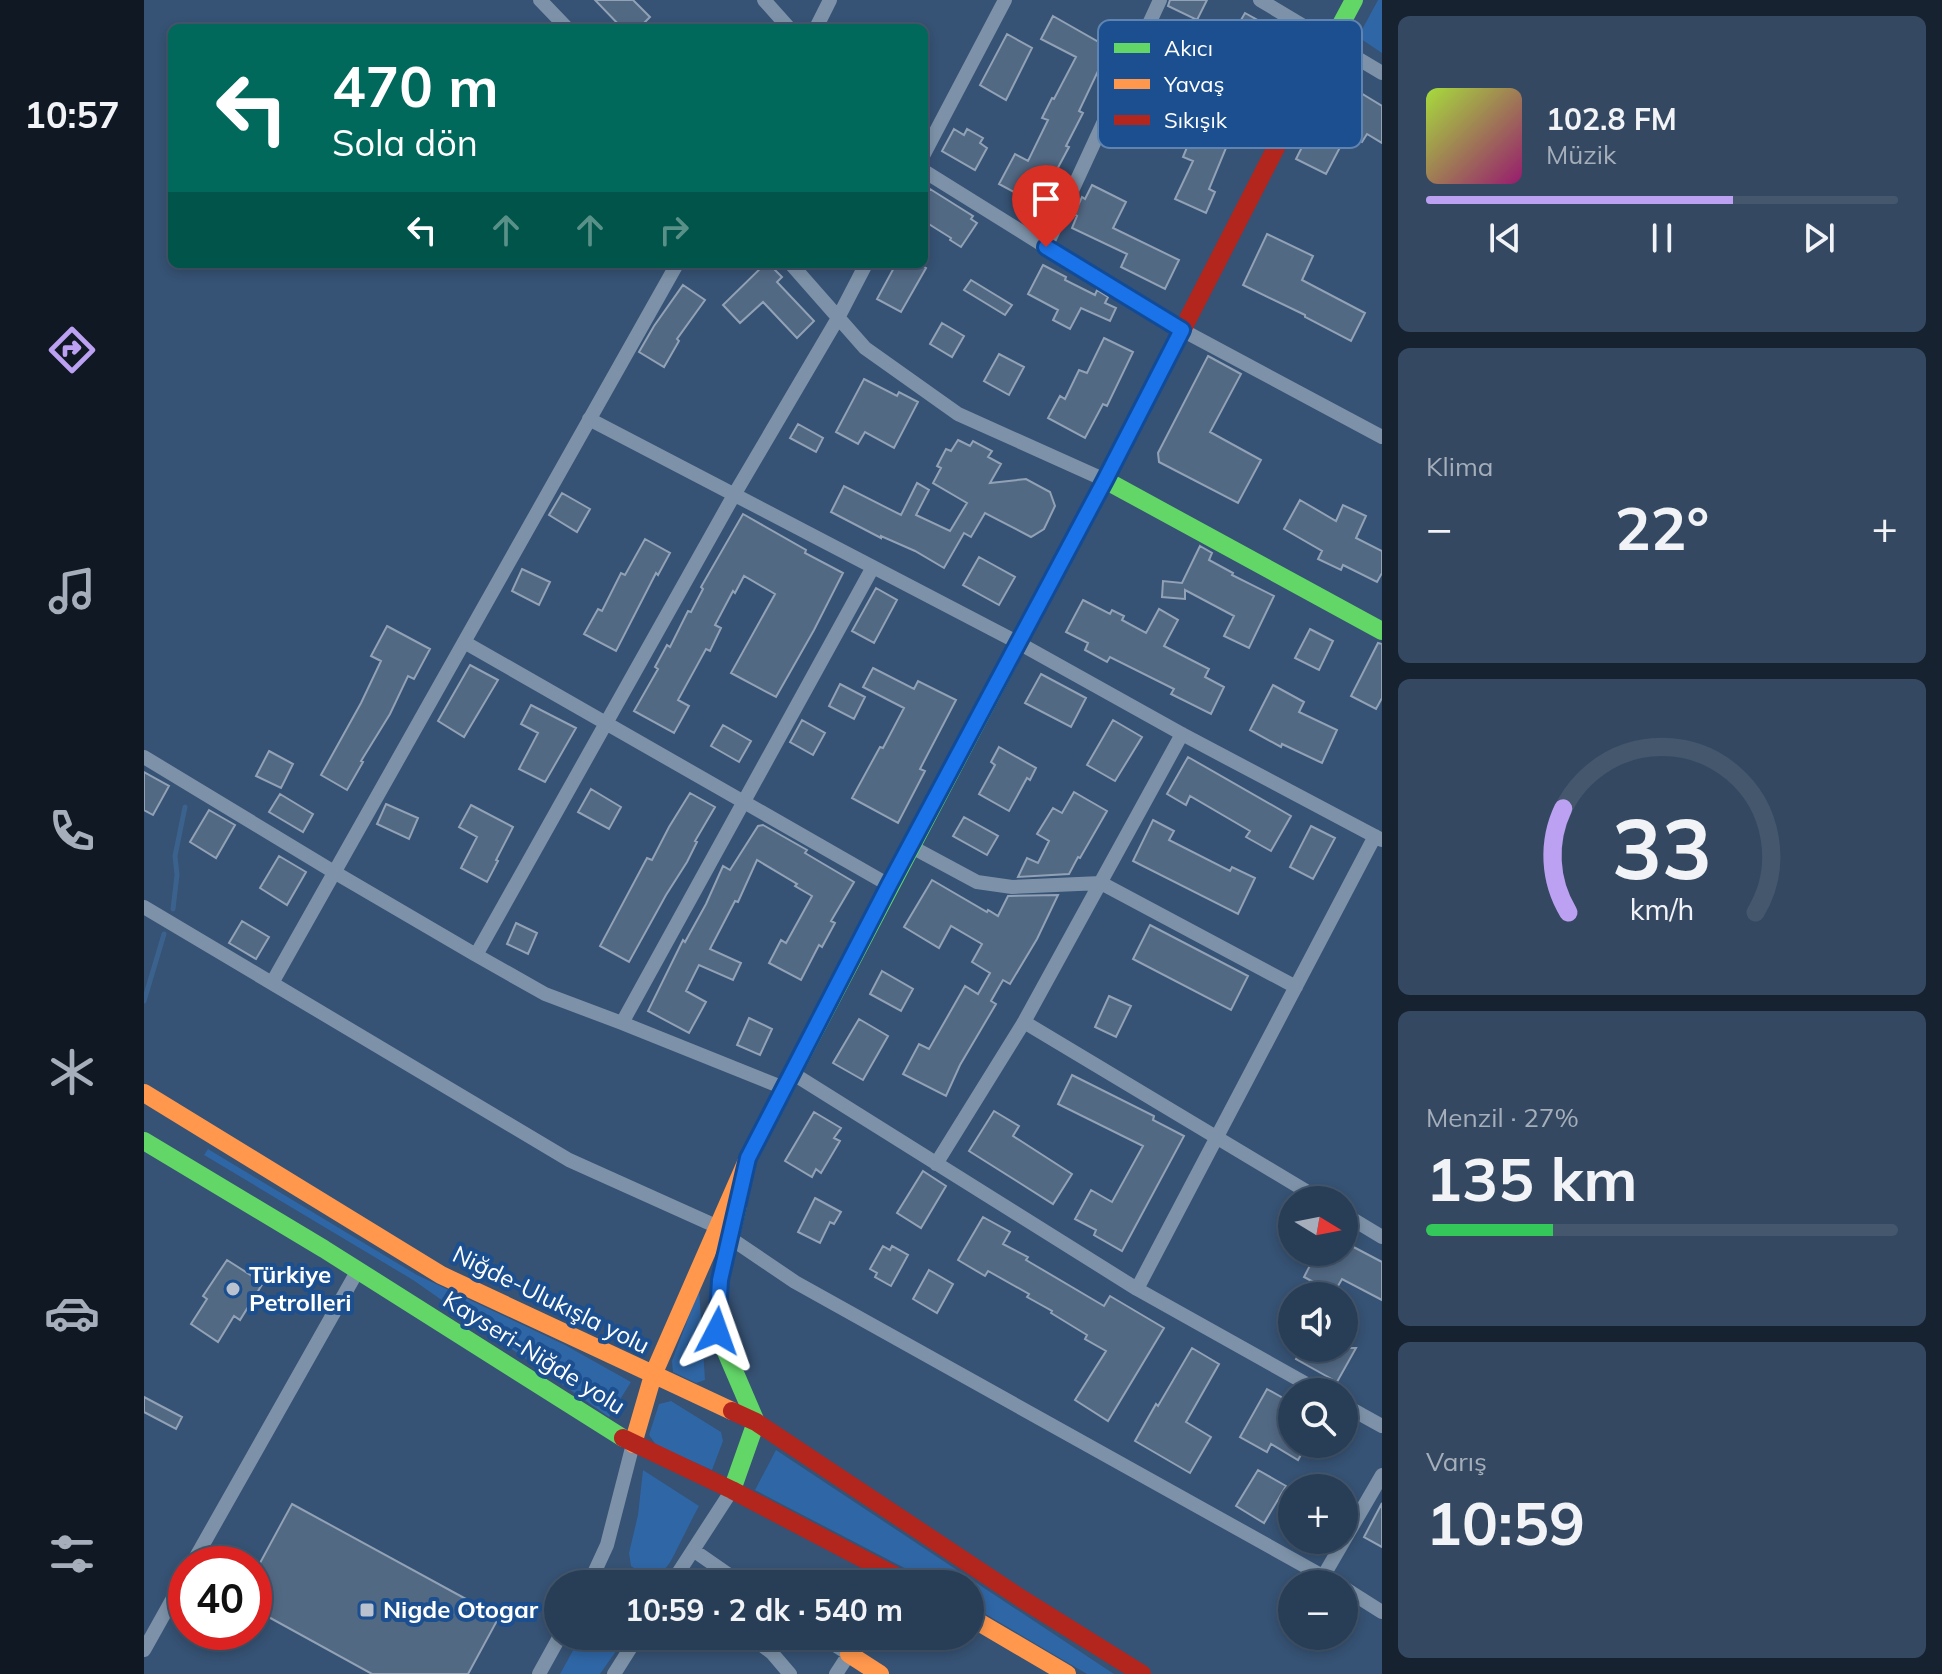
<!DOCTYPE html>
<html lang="tr">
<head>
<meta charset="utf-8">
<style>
	:root { --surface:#283e57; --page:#344961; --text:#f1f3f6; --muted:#a5aeba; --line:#44576d; --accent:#bca0f2 }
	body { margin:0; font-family:Mulish,sans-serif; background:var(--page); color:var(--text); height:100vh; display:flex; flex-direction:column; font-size:30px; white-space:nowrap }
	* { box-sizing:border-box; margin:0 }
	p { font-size:26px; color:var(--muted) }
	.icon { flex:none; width:44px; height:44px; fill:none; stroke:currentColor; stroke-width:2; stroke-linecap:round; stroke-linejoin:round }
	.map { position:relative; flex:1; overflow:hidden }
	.details { display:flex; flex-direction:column; gap:16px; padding:16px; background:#162230; width:560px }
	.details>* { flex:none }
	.banner { position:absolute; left:24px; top:24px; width:760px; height:244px; border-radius:12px; box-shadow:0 4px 12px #0003,0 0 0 2px var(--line); background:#00695c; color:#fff; overflow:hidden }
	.needle { width:52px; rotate:100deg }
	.fabs { position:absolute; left:1134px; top:1186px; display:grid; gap:16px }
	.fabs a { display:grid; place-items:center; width:80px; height:80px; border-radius:50%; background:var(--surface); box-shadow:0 4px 12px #0003,0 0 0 2px var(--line); font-size:40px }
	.speed { position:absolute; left:24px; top:1546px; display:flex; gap:16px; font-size:40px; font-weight:700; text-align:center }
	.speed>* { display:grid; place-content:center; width:104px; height:104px; border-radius:50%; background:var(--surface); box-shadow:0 4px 12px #0003,0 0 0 2px var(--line); line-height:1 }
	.speed .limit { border:12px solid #d22; background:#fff; color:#111 }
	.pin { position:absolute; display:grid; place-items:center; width:68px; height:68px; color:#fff; margin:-82px -34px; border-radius:50% 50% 50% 0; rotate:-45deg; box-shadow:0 0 8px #0007 }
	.pin .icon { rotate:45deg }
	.me { position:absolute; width:88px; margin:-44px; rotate:4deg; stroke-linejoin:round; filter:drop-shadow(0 0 6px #0008) }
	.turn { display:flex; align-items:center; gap:28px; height:168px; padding:0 32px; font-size:36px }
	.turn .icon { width:104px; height:104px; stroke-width:2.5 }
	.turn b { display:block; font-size:56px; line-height:68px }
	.lanes { display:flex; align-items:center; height:76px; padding:0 32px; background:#0003; justify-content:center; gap:40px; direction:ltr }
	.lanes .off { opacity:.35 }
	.big { font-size:60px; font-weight:700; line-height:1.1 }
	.details .widget { flex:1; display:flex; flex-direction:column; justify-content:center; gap:12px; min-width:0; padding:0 28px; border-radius:12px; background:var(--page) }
	.details .dial { align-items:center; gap:0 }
	.dial svg { height:208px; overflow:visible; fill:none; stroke:var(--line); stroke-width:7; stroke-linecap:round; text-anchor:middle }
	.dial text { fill:var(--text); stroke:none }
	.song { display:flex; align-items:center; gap:24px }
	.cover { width:96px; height:96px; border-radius:12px; background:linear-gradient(135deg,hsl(80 70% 55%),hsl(320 70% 35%)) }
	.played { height:8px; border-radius:4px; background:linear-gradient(90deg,var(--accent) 65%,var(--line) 65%) }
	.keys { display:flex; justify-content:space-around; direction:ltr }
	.heat { display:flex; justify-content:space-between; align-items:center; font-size:44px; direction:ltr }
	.charge { height:12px; border-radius:6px; background:linear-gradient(90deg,#34c759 27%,var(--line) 0) }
	.trip { position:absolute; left:400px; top:1570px; width:440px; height:80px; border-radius:40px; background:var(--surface); box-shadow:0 4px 12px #0003,0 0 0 2px var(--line); font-weight:700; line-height:80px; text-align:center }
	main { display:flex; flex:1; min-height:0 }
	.tabs { display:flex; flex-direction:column; width:144px; justify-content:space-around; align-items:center; background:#101923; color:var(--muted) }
	.tabs .icon { width:56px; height:56px }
	.tabs .active { color:var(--accent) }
	.tabs b { font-size:36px; color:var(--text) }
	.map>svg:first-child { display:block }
	.green { fill:#2f66a5 }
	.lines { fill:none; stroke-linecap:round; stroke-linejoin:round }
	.stream { stroke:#3b618d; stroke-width:5 }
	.building { fill:#526984; stroke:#92a2b6; stroke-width:2 }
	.street { stroke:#7d92a8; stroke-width:14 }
	.fast { stroke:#63d668; stroke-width:18 }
	.slow { stroke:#ff974d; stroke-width:18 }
	.jam { stroke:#b3261e; stroke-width:18 }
	.route-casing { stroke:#114b97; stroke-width:20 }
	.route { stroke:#1a73e8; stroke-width:14 }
	.poi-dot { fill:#b9c2ce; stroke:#1b4f8f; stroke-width:3 }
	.labels { text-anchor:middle; stroke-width:8; stroke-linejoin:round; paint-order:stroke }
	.poi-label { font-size:24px; font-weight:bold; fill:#fff; stroke:#1b4f8f; text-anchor:start }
	.street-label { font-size:24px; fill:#fff; stroke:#1b4f8f }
	.key { fill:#1b4f8f; stroke:#5f84b1; stroke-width:2 }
	.key-label { font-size:22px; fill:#fff }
</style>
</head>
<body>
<main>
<nav class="tabs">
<b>10:57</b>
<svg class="icon active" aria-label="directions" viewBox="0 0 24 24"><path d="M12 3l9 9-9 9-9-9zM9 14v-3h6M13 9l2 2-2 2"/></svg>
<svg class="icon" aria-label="music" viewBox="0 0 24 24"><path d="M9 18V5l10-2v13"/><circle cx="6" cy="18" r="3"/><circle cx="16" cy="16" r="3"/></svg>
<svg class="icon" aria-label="phone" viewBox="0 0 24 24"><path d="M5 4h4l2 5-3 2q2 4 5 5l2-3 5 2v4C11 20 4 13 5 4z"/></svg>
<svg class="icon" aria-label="climate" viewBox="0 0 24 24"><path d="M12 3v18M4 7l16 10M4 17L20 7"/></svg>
<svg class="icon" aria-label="car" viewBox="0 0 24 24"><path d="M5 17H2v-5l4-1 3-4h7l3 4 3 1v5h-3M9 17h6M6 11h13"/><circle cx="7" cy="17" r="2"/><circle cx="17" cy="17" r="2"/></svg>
<svg class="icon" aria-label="filters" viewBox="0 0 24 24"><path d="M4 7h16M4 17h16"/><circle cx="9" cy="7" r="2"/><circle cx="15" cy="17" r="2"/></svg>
</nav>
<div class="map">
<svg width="1238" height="1674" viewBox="0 0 1238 1674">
	<rect width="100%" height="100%" fill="#365274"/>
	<path class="green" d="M1234,0H1238V53L1214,37Z
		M64,1149L273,1275L421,1345L487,1382L465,1417L269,1280L60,1155Z
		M555,1289L561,1380L552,1383L529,1372L528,1361Z
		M527,1401L577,1432L579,1441L568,1470L512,1445L505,1435L515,1404Z
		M632,1450L970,1674H943L826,1605V1584H791L611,1490Z
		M499,1470L555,1506C548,1519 541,1533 534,1547C522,1572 514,1585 487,1566L485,1553L494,1515Z
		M437,1636H476L477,1644L456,1674H416Z"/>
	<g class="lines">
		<path class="stream" d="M29,909L33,875L31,856L41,807
			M0,1001L20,934"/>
	</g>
	<path class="building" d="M451,0H489L506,17L495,28H478Z
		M1026,0H1063L1053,20L1024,6Z
		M1101,13L1146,38L1135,57L1090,32Z
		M909,16L965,48L935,111L939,113L922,146L925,147L894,205L855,184L871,154L884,161L904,120L898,118L908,98L910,99L932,57L897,39Z
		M863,34L888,48L862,100L836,85Z
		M1014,34L1042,47L1037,60L1071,78L1075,69L1119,90L1106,119L1096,114L1065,189L1071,192L1062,213L1031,199L1049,161L1039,157L1053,123L991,92L1006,59L1003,58Z
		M1207,87L1238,106V143L1223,134L1218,142L1203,134L1182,174L1152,159L1166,131L1177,137Z
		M810,129L820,135L823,129L839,138L836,143L843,148L831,170L798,151Z
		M948,185L982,202L969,228L1035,260L1021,289L977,267L983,254L928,228L933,216L930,214L938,197L941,199Z
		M786,189L829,216L827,219L833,223L817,247L806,240L807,238L780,221V199Z
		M1123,234L1169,256L1158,280L1221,313L1207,341L1161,317V315L1099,285Z
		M621,264H625L638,277L633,282L670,321L653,338L619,302L596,323L579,305Z
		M752,264H775L782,268L757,312L733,299Z
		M899,265L922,277L921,280L951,295L953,290L964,297L961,303L972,308L966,321L937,308L926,329L909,320L914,310L884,294Z
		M827,280L868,305L861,315L820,290Z
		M539,285L561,300L533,339L535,341L520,367L495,352L510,326Z
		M798,323L820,336L808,357L786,344Z
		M960,338L989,352L963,406L959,404L941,438L904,418L916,396L921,399L935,370L943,373Z
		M855,354L880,367L865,395L840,381Z
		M1064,356L1097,374L1066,432L1117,460L1094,503L1015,462L1014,453Z
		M720,379L753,396L755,392L774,402L750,448L721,432L714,444L692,432Z
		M654,424L679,438L672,452L646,438Z
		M814,440L826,446L829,441L848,451L844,457L857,464L846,483L882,479L906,492L911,506L900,529L887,537L841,513L827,537L820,533L800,568L771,551L737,536V538L687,512L700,486L757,515L773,483L785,490L772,515L806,531L823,503L789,483L797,468L793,466L802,449L807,451Z
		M418,493L446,509L433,532L405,515Z
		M1156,500L1192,521L1199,505L1222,516L1212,538L1238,551V573L1233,582L1199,565L1197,570L1174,559L1178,551L1140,529Z
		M599,514L662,550L661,553L699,573L670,630L632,697L587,673L631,594L600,576L591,593L589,591L571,625L577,628L566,651L562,649L534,700L545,706L530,733L490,711L514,669L511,667L523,645L526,647L544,611L547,612L559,589L557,587Z
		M501,539L526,553L514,575L512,573L472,651L440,634L454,609L458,611L477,573L481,575Z
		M1056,546L1068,553L1065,560L1089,573L1088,575L1130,596L1105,648L1080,636L1090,616L1041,590V599L1018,597L1019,581L1038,583Z
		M835,557L871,577L855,605L819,585Z
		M378,569L406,582L395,605L368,591Z
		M732,588L753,600L730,643L708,631Z
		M939,600L966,614L968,610L980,616L978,620L1002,633L1015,609L1034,620L1020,646L1065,669L1061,677L1080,687L1067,714L1027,694L1030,689L966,657L963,662L941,650L944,643L922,632Z
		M243,626L286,649L270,679L264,676L246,714L217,761L219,762L203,790L177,775L217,703L237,661L227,656Z
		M1166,629L1189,641L1175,670L1151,658Z
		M1234,643L1238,644V698L1232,709L1207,696Z
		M326,665L354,680L320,737L294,721Z
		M729,668L770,689L774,681L812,700L776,769L781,771L754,823L708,798L736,747L739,748L760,708L719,687Z
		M897,674L942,698L927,727L881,703Z
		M696,684L721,697L710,719L685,706Z
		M1129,685L1160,702L1155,712L1193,730L1178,763L1138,744L1137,747L1106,730Z
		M387,705L432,728L401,782L375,769L394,733L377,724Z
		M658,720L681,733L669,755L646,742Z
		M969,720L998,737L971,781L943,765Z
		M579,725L607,741L595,762L567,746Z
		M855,747L892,768L886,780L883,778L865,811L835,794L851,765L847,762Z
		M125,751L149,764L137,788L112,776Z
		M1044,757L1147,816L1127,851L1102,837L1106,831L1046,796L1042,805L1023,794Z
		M0,772L25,786L9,815L0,810Z
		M447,789L477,807L465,829L434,812Z
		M930,792L963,811L936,858L934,857L925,874L874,877L883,858L894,863L905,841L893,834L909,808L918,813Z
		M546,793L571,807L551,841L553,842L543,862L522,895L485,962L456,946L503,858L508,860L525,827Z
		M136,794L169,814L159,832L125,812Z
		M242,804L274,818L265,839L233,824Z
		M327,805L369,827L352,860L354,861L343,882L317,868L333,837L315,827Z
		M65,810L91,825L72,858L46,842Z
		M820,817L854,836L843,855L809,836Z
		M1009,820L1030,831L1025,840L1086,871L1088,867L1111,878L1094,914L989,861Z
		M619,825L663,850L661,853L710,882L687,921L691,923L678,947L675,945L657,980L625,963L637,940L642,943L668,896L651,886L653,884L613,860L594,902L591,901L566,949L597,963L589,980L555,965L542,991L562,1002L545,1033L504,1011L539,940L541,942L562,904L579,866L586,870L614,826Z
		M1167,826L1191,838L1169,879L1146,867Z
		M135,856L162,872L143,905L116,888Z
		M788,880L843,912L844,910L854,916L864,896L914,895L893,939L866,984L859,980L847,1001L852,1004L816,1065L802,1096L759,1074L775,1044L785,1049L821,986L834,994L846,973L828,962L838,944L807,926L795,948L760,927Z
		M98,921L125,937L112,959L85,943Z
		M372,923L393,933L384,954L363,944Z
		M1006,925L1104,976L1087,1010L989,959Z
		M738,971L769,989L757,1011L726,994Z
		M965,996L987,1006L972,1037L951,1027Z
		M605,1018L628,1029L616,1055L593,1045Z
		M715,1019L744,1036L719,1080L689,1063Z
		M928,1075L1010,1116L1009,1120L1040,1136L978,1251L950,1235L952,1230L931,1219L947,1190L968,1202L999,1146L914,1104Z
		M850,1111L875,1126L869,1136L928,1174L909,1204L825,1151Z
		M670,1112L697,1128L690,1138L696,1141L677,1173L672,1169L668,1177L641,1161Z
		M779,1171L802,1186L777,1228L753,1213Z
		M671,1198L697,1212L690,1224L686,1222L676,1243L654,1232Z
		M839,1217L866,1232L859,1244L884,1257L882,1260L960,1306L966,1296L1020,1328L964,1421L931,1400L962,1351L941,1339L943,1335L907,1313L908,1311L883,1297L885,1294L844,1271L841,1276L814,1260Z
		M1200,1242L1238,1262V1300L1198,1279L1190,1293L1160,1277L1173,1252H1200Z
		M739,1246L746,1250L748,1246L764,1255L747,1286L731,1277L733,1273L726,1269Z
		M83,1260L119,1283L96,1320L90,1316L74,1342L47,1324L63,1299L59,1296Z
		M785,1270L809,1284L793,1313L769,1299Z
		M1048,1348L1075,1364L1042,1422L1067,1437L1046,1473L991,1441L1012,1404L1014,1406Z
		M1158,1348H1212L1193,1382L1152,1359Z
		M1123,1389L1148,1403V1444H1163L1154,1460L1127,1444L1123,1452L1096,1437Z
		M0,1397L38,1417L32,1429L0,1412Z
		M1114,1470L1142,1486L1120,1523L1092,1506Z
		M1238,1503V1547L1220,1537Z
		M148,1504L355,1617L324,1674H228L110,1609V1574Z"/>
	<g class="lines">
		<path class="street" d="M396,0L423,28
			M620,0L645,28
			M1016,0L902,247L1038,330L1238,437
			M1116,0L1238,73
			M672,28L686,0
			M780,154L861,0
			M780,171L902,247
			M647,264L721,348L814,414L961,480
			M445,419L873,642L1038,734L1238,840
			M320,642L745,885
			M1038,734L880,1022L1177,1200
			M0,757L190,872L332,955L590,495L694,318L722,264
			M766,846L833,882L868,887L957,883L1152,987
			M0,907L425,1160L574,1227
			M332,955L401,994L478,1023L729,567
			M128,983L533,264
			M478,1023L640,1088
			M648,1073L993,1289L1177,1392
			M792,1164L880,1022
			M1200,1214L1238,1237
			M586,1238L651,1282L1193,1584
			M993,1289L1231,836
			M1200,1405L1238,1426
			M549,1550L598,1584
			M48,1564L214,1270
			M1180,1575L1238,1475
			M445,1584L463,1545L489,1444
			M527,1584L588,1490
			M1200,1588L1238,1612
			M606,1636L628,1653L646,1674
			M677,1636L705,1654L692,1674
			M0,1650L42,1575
			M395,1674L416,1636
			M470,1674L494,1636"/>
		<path class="fast" d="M1156,101L1210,0
			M961,480L1238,631
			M616,1135L865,661
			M0,1141L180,1249L479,1438
			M588,1490L612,1422L573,1331L576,1280L594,1205"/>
		<path class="slow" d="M0,1093L297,1275L588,1411
			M489,1444L509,1375L604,1158L616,1135
			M826,1617L923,1674
			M705,1654L736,1674"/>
		<path class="jam" d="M865,661L961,480L1156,101
			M588,1411L612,1422L878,1599L998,1674
			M479,1438L588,1490L767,1584"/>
	</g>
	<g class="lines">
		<g class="route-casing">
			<path id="route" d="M573,1331L576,1280L604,1158L745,885L961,480L1038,330L902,247"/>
		</g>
		<use href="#route" class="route"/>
	</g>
	<g class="poi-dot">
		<circle cx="89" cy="1289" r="8"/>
		<rect x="215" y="1602" width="16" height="16" rx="4"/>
	</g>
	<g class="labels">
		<g class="poi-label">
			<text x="105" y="1283">Türkiye<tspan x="105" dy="28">Petrolleri</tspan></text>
			<text x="239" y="1618">Nigde Otogar</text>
		</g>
		<g class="street-label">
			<text transform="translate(407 1300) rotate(26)" y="8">Niğde-Ulukışla yolu</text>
			<text transform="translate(390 1353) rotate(32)" y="8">Kayseri-Niğde yolu</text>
		</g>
	</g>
	<rect x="954" y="20" width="264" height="128" rx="12" class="key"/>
	<rect x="970" y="43" width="36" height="10" fill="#63d668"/>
	<rect x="970" y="79" width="36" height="10" fill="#ff974d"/>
	<rect x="970" y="115" width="36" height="10" fill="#b3261e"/>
	<g class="key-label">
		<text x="1020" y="56">Akıcı</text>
		<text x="1020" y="92">Yavaş</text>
		<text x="1020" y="128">Sıkışık</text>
	</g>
</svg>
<div class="fabs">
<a><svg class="needle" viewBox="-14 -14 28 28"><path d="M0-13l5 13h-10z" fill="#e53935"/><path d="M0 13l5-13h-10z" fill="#a5aeba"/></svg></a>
<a><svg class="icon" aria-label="sound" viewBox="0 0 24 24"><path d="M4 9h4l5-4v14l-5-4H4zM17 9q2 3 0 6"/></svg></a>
<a><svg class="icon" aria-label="search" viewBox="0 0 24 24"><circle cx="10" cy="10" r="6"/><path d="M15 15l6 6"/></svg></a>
<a>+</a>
<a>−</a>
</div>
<div class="speed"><div class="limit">40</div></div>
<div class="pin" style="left:902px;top:247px;background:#d93025"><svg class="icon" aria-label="arrive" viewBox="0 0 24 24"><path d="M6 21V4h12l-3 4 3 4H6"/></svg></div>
<svg class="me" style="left:573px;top:1331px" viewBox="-20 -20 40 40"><path d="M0-17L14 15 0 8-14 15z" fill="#1a73e8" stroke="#fff" stroke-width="4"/></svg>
<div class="trip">10:59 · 2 dk · 540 m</div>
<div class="banner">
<div class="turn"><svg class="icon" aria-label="left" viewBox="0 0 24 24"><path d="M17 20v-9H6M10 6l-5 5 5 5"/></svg><div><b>470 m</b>Sola dön</div></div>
<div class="lanes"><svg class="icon" aria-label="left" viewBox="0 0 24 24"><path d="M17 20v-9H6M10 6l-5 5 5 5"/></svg><svg class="icon off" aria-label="ahead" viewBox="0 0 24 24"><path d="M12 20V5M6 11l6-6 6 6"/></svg><svg class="icon off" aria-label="ahead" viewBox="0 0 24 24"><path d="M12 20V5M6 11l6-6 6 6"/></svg><svg class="icon off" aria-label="right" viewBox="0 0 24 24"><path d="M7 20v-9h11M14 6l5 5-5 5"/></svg></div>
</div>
</div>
<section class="details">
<div class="widget">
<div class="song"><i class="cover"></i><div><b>102.8 FM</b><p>Müzik</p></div></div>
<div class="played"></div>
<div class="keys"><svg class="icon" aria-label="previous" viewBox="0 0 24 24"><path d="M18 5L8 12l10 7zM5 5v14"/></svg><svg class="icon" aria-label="pause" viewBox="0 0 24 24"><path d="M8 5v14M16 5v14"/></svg><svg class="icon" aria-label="next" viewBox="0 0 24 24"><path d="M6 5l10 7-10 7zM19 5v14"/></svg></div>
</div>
<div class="widget"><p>Klima</p>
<div class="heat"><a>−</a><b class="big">22°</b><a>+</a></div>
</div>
<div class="widget dial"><svg viewBox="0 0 100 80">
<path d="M14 69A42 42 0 1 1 86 69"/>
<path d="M14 69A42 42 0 0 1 12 29" stroke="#bca0f2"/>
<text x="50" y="56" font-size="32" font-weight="700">33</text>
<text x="50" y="72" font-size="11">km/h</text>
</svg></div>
<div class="widget"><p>Menzil · 27%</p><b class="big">135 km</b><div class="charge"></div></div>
<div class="widget"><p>Varış</p><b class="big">10:59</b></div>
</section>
</main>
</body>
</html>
